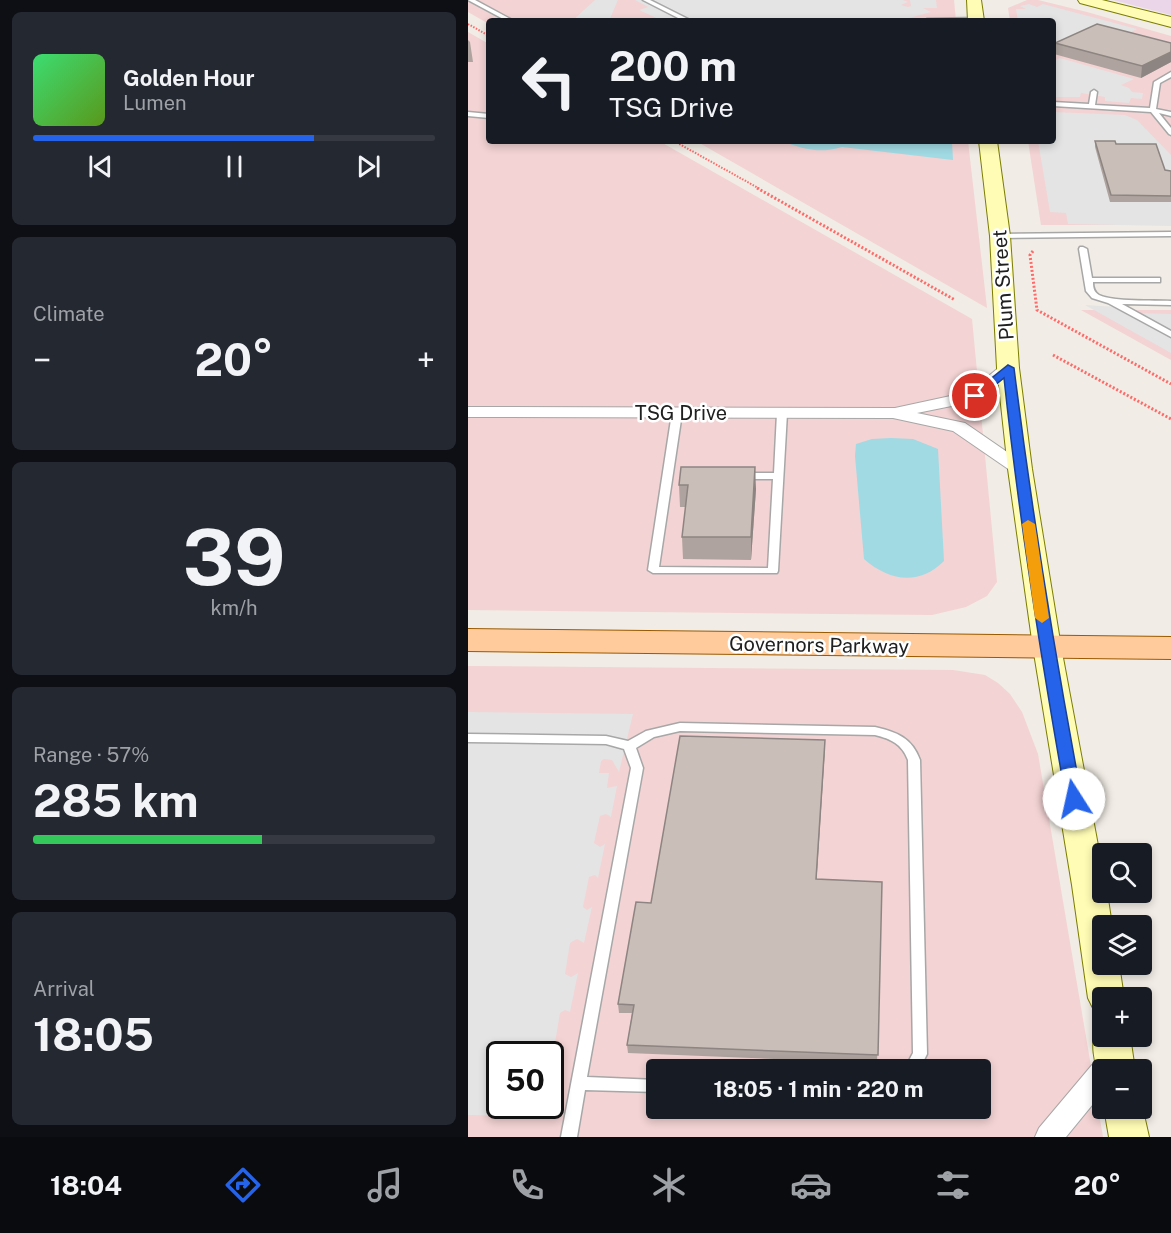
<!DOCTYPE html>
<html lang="en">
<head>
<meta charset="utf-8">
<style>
	:root { --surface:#171b24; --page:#242831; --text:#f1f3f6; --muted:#9ea1a6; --line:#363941; --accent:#2563eb }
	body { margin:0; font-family:"Public Sans",sans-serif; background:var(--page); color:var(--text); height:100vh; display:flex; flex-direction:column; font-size:22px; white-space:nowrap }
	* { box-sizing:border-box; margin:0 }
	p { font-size:20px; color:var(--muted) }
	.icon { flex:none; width:33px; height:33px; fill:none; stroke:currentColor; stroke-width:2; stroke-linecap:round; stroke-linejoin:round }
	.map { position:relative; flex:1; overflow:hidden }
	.panel { display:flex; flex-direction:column; gap:12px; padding:12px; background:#0d0f14; width:468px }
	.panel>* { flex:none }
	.guide { position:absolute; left:18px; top:18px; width:570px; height:126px; border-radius:6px; box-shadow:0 3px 9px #0003; background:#171b24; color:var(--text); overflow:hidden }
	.buttons { position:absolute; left:624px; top:843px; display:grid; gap:12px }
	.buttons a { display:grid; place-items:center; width:60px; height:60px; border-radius:6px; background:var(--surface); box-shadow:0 3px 9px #0003; font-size:30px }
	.speed { position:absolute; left:18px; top:1041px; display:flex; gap:12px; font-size:30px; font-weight:700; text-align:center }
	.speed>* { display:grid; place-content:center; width:78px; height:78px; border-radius:50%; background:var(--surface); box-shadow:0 3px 9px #0003; line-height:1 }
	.speed .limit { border:3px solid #111; border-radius:9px; background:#fff; color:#111 }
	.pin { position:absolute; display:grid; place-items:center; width:51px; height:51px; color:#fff; margin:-26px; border:3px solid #fff; border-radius:50%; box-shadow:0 2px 6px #0007 }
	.me { position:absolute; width:66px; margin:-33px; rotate:350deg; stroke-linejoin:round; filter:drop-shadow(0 0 4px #0008) }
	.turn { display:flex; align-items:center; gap:21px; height:126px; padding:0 24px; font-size:27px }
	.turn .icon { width:78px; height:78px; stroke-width:2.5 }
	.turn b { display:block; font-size:42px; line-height:51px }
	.big { font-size:45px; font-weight:700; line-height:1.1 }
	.panel .card { flex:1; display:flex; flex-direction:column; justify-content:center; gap:9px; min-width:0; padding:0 21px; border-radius:9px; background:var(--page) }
	.panel .dial { align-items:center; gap:0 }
	.dial b { font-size:78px; line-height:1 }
	.song { display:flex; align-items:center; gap:18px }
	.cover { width:72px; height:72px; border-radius:9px; background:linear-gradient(135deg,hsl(140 70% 55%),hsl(90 70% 35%)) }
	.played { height:6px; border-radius:3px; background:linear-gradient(90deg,var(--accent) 70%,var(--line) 70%) }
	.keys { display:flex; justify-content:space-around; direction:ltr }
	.heat { display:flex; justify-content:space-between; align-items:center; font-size:33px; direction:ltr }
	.charge { height:9px; border-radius:4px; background:linear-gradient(90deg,#34c759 57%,var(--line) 0) }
	.trip { position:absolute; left:178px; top:1059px; width:345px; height:60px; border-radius:6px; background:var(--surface); box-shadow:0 3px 9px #0003; font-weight:700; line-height:60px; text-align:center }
	.tab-bar { display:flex; height:96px; justify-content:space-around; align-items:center; background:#090b0e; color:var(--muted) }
	.tab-bar .icon { width:42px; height:42px }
	.tab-bar .selected { color:var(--accent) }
	.tab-bar b { font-size:27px; color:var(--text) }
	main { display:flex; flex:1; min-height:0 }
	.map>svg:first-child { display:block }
	.commercial { fill:#f3d3d4; fill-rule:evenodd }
	.industrial { fill:#ebd6e9 }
	.parking { fill:#e4e4e4 }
	.water { fill:#a1dae3 }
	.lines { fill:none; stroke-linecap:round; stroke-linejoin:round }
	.lane-casing { stroke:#a7a7a7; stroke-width:3 }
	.street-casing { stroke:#a7a7a7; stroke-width:2 }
	.secondary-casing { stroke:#7b7d00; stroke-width:2 }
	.primary-casing { stroke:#9b5a00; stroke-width:2 }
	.path-far1 { stroke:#ff6a68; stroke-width:2; stroke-dasharray:1.5 1.5; stroke-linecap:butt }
	.path { stroke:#ff6a68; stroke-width:3; stroke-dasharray:2 2; stroke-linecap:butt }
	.lane { fill:#fff; fill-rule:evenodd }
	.street { fill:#fff; fill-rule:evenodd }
	.secondary { fill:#fffcb5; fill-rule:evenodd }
	.primary { fill:#ffcb9c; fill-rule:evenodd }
	.wall { fill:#aea39e }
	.shaded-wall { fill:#8d8581 }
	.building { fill:#cabeb8; stroke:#8d8581; stroke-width:1.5 }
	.route { fill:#2563eb; stroke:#184099; stroke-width:1.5 }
	.slow { fill:#f59e0b }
	.labels { text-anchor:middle; stroke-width:5; stroke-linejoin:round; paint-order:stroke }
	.street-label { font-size:20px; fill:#202020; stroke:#fff }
</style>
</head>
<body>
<main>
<section class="panel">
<div class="card">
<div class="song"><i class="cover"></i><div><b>Golden Hour</b><p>Lumen</p></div></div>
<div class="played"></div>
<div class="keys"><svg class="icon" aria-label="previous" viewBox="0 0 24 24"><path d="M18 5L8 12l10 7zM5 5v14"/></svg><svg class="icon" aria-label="pause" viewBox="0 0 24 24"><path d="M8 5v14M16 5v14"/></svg><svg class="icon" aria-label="next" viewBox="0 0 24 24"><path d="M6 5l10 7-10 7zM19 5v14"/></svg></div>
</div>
<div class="card"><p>Climate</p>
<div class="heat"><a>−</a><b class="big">20°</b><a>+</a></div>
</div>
<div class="card dial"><b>39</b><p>km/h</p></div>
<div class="card"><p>Range · 57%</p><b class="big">285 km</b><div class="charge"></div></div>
<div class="card"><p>Arrival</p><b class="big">18:05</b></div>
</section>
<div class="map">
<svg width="703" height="1137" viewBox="0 0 703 1137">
	<rect width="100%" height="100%" fill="#f1ece5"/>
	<path class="commercial" d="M0,0H486L488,21H21V24L0,12Z
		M559,0H570L619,12L703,36V225H573L560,141H585V21H542L540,8Z
		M0,32L21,44V141H191L504,319L529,582L519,596L498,607L464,615L0,610Z
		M228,141H500L519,308Z
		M613,310H703V360Z
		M0,666L485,670L517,675L530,683L542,694L554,712L570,754L635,1137H0ZM32,1054H82V1106H32ZM189,1070H513V1108H189Z"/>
	<path class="industrial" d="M645,0H703V15L672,7Z"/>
	<path class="parking" d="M127,0H150L141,21H104Z
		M167,0H435L440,2L433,5L440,7L443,6L442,0H468L469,8H455L463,12L430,21H195L171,10L180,7Z
		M561,4L569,7L575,4L669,29L663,32L703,42V53L585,42V21H550L548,9H558L552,6Z
		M592,58L666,79L653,85L661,88L664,92L675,93L674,99L663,98L661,103L637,101V97L613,93L612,97H585V61Z
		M585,112L657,115L669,120L703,155V226L600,224L598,213L582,212L570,141H585Z
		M617,305L649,307L664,313L703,314V353Z
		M0,712L165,714L151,772L144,760L136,759L133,761L131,773H141L139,788L149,786L143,817L138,814L132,816L126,843L132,847L137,844L130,878L127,875L121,877L115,907L119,910L124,907L116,943L109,939L102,943L97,974L103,977L110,973L102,1012L97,1010L92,1013L86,1049L90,1051L94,1049L83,1088L82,1054H32V1106H45L42,1116L0,1115Z"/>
	<path class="water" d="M314,141H484L485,160L374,147C351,154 335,149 314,141Z
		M423,438L445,439L470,449L476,561C451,586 421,581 396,559L387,456L388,444L404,439Z"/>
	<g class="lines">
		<g class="lane-casing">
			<path id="lane" d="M0,0H7L46,21H39Z
				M175,0H182L224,21H216Z
				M508,18L510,21H456L459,19Z
				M703,72V77L692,83L688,109L703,112V116L691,113L703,128V135L701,134L683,112L585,106V102L621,104L623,92L626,90L629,92L627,105L682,108L686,82Z
				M0,112L21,114V118L0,116Z
				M703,232V236L532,238L528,236L532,234Z
				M612,247H615L619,249L624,278H692V282H625C625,288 626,292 631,295C646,302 685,300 703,301V305L654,304L703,331V337L640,303L624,298L618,291L611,249Z
				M209,410L214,413L191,567L300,568L305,479H274L269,476L274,473H306L309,413L314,410L319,413L310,571L309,573H185L180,570L204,413Z
				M212,723L407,727C429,732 444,738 452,760L459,1054L451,1070H436L445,1053L440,760C434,744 423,739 407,735L212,731L186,737L168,748L175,768L119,1077L189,1080V1092L117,1090L109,1137H93L163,768L156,749L138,744L0,742V734L138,736L160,741L178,731Z"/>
		</g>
		<g class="street-casing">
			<path id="street" d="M540,363L548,368L546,371L513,400L449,413L497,423L558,465L561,469L558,473H546L485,431L425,418L0,417V407L427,408L501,392L534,365Z
				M634,1061L644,1065L646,1070H634V1093L598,1137H567L571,1128L624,1065Z"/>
		</g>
		<g class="secondary-casing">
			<path id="secondary" d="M499,0H513L516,21H500Z
				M610,0H634L703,17V27L612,3Z
				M511,141H529L542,236L551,368L564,469L593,647L634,867V892H639L644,926H634V964H651L656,998H634V1012L625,1008L620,998L604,885L565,647L540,469L529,368L522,236Z
				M634,1024V1036H662L667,1070H634V1081C626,1064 621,1042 630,1025Z
				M674,1106L681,1137H641L636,1108H674Z"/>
		</g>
		<g class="primary-casing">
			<path id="primary" d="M0,629L703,637V659L0,651Z"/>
		</g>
		<path class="path-far1" d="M0,24L21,36
			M206,141L292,189"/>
		<path class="path" d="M289,188L487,300
			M565,251L562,255L569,310L703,384
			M585,355L703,419"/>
		<use href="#lane" class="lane"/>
		<use href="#street" class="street"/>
		<use href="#secondary" class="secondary"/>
		<use href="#primary" class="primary"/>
	</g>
	<path class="wall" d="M0,40L2,42L5,62H0Z
		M587,43H703V62L673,78L586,54Z
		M627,141L648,144L697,170L703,171V202H642L627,147Z
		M213,467L288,489L283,560L215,559L214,537L218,507H212L211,485Z
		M357,740L348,879L414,882L409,1063L160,1053L159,1045L164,1013H151L150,1004L183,903Z"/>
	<path class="shaded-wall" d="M703,52V62L673,78L674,66Z
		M287,467L288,489L283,560V537Z
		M357,740V749L348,888V879Z"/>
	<path class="building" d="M629,24L703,43V52L674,66L587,43Z
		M627,141H647L648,144H688L697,170L703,171V196L643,195Z
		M213,467H287L283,537H214L220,485H211Z
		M212,736L357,740L348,879L414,882L410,1055L159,1045L166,1005L150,1004L168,902L183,903Z"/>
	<path class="route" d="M540,365L546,368C564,513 587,656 614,799L611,803H600L598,799C573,659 551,519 536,378L511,398L507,399L501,396Z"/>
	<path class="slow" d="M560,520L567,524L581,618L574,623L567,618L554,524Z"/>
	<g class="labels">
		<g class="street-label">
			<text transform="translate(535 285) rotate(-94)" y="7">Plum Street</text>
			<text x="213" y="420">TSG Drive</text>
			<text transform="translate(351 645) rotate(1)" y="7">Governors Parkway</text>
		</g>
	</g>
</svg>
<div class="buttons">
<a><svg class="icon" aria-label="search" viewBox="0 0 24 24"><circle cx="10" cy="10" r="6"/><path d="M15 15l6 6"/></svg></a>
<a><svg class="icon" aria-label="layers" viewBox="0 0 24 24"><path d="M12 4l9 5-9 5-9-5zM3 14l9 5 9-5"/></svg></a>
<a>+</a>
<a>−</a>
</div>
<div class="speed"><div class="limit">50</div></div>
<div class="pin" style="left:507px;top:396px;background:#d93025"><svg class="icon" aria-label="arrive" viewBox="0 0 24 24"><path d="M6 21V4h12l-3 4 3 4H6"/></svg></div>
<svg class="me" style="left:606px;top:799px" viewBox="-20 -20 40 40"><circle r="19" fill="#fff"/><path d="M0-13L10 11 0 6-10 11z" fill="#2563eb"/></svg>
<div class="trip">18:05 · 1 min · 220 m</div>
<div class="guide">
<div class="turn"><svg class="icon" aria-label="left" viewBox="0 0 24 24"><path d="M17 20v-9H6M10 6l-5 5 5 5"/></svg><div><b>200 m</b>TSG Drive</div></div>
</div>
</div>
</main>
<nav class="tab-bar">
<b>18:04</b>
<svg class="icon selected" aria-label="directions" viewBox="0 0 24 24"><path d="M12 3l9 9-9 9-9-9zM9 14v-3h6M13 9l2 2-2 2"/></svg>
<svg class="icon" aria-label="music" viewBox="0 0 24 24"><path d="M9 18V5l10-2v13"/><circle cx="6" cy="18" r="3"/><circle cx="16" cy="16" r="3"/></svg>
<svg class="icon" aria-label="phone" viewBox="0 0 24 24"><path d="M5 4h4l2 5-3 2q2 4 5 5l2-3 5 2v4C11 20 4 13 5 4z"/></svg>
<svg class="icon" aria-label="climate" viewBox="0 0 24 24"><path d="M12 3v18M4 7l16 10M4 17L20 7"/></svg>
<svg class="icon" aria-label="car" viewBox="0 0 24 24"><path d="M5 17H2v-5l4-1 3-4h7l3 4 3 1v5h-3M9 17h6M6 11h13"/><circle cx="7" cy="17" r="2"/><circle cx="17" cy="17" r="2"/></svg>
<svg class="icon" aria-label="filters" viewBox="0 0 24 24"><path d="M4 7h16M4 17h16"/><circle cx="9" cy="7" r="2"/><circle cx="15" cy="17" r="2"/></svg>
<b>20°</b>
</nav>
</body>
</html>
